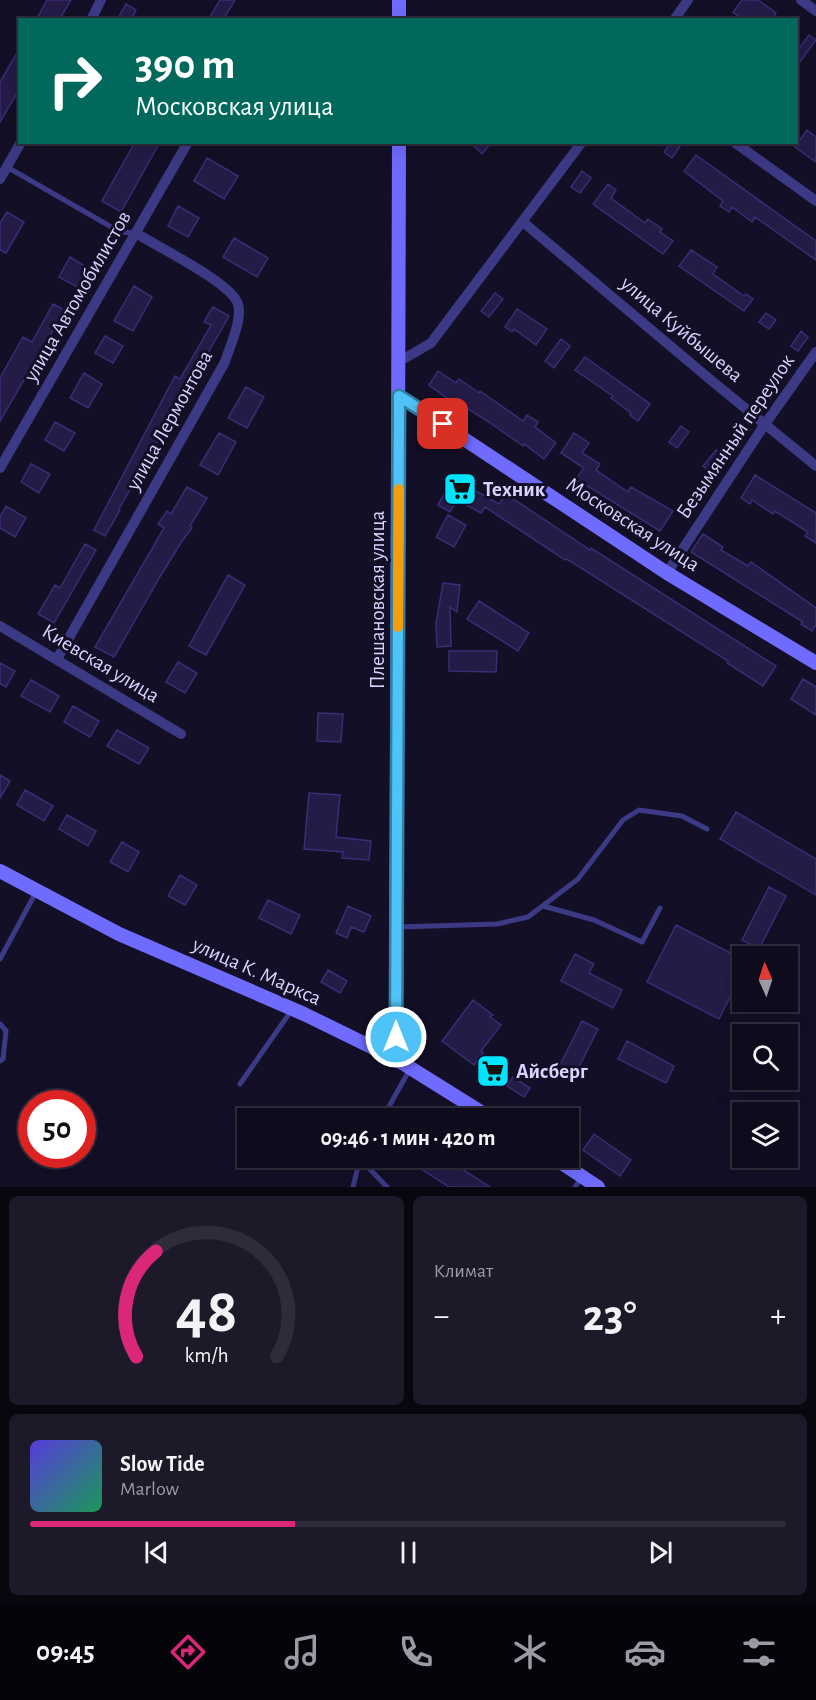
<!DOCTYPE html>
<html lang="ru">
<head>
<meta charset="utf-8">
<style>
	:root { --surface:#0e0b1c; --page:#1c1929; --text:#f1f3f6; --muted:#9b9ba3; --line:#2e2b3b; --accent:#db2777 }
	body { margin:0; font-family:"Alegreya Sans",sans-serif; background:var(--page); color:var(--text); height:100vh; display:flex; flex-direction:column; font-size:22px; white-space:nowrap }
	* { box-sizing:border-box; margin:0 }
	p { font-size:20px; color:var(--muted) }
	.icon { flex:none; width:33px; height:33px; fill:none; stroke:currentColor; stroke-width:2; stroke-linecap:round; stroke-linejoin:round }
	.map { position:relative; height:1187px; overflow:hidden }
	.details { display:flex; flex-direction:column; gap:9px; padding:9px; background:#08060f; flex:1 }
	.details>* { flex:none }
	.hud { position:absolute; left:18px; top:18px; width:780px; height:126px; border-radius:0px; box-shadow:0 6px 24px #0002,0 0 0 2px var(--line); background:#00695c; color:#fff; overflow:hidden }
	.needle { width:39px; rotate:357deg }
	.tools { position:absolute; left:732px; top:946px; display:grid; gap:12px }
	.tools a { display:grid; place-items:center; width:66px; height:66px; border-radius:0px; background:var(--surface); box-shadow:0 6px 24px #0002,0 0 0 2px var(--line); font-size:30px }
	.speed { position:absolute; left:18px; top:1090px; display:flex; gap:12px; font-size:30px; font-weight:700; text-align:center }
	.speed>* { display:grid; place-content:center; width:78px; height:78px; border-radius:50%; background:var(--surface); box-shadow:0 6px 24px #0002,0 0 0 2px var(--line); line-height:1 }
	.speed .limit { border:9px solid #d22; background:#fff; color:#111 }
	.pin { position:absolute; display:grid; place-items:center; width:51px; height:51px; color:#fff; margin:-26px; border-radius:12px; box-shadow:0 3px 9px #0006 }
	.me { position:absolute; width:66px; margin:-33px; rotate:0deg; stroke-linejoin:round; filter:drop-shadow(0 0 4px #0008) }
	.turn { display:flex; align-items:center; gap:21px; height:126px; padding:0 18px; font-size:27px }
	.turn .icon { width:78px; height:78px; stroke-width:2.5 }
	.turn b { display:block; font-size:42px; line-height:51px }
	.big { font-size:45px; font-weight:700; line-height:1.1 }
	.details .widget { flex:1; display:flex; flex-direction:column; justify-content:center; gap:9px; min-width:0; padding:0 21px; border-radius:9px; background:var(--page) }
	.details .dial { align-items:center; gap:0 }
	.dial svg { height:156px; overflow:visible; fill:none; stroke:var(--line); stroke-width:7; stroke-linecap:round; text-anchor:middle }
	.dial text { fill:var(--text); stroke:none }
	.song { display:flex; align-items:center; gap:18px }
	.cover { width:72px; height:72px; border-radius:9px; background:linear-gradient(135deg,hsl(250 70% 55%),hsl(150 70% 35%)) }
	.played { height:6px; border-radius:3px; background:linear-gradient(90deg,var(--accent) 35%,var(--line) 35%) }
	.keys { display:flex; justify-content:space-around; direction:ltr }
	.heat { display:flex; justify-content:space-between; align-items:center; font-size:33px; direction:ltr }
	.details .tiles { flex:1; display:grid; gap:9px; grid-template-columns:1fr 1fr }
	.widget:last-child { grid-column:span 2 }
	.trip { position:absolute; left:237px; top:1108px; width:342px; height:60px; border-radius:0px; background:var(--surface); box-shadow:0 6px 24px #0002,0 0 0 2px var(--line); font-weight:700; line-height:60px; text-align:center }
	.tab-bar { display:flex; height:96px; justify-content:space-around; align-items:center; background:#06040b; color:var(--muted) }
	.tab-bar .icon { width:42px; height:42px }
	.tab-bar .selected { color:var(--accent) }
	.tab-bar b { font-size:27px; color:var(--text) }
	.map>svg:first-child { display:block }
	.building { fill:#241b47; stroke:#3b2d73; stroke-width:1.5 }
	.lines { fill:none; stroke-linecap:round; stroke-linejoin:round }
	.lane { stroke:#3d3a85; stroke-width:5 }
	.street { stroke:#3d3a85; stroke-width:10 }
	.secondary { stroke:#6f6bff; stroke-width:14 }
	.route-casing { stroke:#337fa1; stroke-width:15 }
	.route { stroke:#4fc3f7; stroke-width:10 }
	.slow { stroke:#f59e0b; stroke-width:10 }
	.labels { text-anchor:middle; stroke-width:6; stroke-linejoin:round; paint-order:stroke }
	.street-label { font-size:21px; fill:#d9d4ff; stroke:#130f26 }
	.poi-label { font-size:21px; font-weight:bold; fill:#d9d4ff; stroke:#130f26; text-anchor:start }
</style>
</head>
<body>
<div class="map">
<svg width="816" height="1187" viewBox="0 0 816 1187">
	<rect width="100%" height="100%" fill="#130f26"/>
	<path class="building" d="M47,0H71L59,20H36Z
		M220,0H235L223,20H208Z
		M742,0H758L776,13L772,20H743L733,12Z
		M126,4L136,10L131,20H117Z
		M809,35L816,40L796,67V53Z
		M20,48V88L0,122V82Z
		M807,130L816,137V162L795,147Z
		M135,142H160L121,212L102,201Z
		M470,142H492L482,154Z
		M671,142H683L672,158L664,152Z
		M696,155L816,241V260L755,217L752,222L732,207L729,212L720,206L723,201L684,171Z
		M207,158L238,176L224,199L194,181Z
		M582,171L591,178L580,193L571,187Z
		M608,184L616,190L611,198L645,223L648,219L662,229L660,232L673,241L663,254L593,204Z
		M178,206L199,218L188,237L168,226Z
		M7,212L24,222L6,253L0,250V223Z
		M234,238L268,258L257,277L223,257Z
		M691,250L717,267L713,274L744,296L746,294L753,299L744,311L679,266Z
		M70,257L88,268L77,287L59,277Z
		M134,286L152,297L133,331L114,321Z
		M495,293L503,299L489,317L481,311Z
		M53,304L65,310L0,421V378L23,337L32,342Z
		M213,307L229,316L119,509L120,510L105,536L94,530L175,376L180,379L211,325L204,322Z
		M517,309L547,329L536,345L514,329L512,332L505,327Z
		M766,313L776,320L769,329L759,322Z
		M801,331L808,337L798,351L791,346Z
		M105,336L123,346L113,363L95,353Z
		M561,339L570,346L554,368L545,361Z
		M585,357L650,404L638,421L630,415L631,413L611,398L613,396L575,370Z
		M438,371L456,383L459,379L479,393L480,391L523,421L527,415L538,422L535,427L556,443L544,459L524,444L523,446L489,422L459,403L458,406L429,385Z
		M84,373L102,384L88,408L70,398Z
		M246,387L264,397L247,428L228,418Z
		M55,422L75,433L64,451L45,440Z
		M681,426L689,432L677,448L669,442Z
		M219,433L236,442L218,475L200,465Z
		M574,433L589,443L582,453L600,464L596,470L628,492L631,487L673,511L660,531L576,479L584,468L561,453Z
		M716,450L723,455L710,472L703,466Z
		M31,464L50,474L39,493L21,482Z
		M755,475L816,513V543L805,536L808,532L775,511L773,514L752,500L750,504L741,498Z
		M453,478L499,504L506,494L590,550L591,548L776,666L763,686L727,663L728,661L567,559L565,560L485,507L481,513L457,500L450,512L438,505Z
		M187,487L207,498L190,526L192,528L182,541L161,575L114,657L95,647L164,528L158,524L167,511L171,514Z
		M6,506L26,518L15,537L0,528V517Z
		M448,515L466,525L454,547L436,537Z
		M703,534L723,547L721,550L748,566L751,562L816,608V625L812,631L801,624L803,622L691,552Z
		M85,544L96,550L54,623L38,614L55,585L60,588Z
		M228,575L245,585L206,655L189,646Z
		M443,583L460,585L457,612L450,607L451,646L437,647L436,623Z
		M479,601L529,633L518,651L467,619Z
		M449,651H497L496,672L449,671Z
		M178,662L197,673L185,693L166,682Z
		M0,663L15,671L6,687L0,684Z
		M803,679L816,687V715L791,699Z
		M31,680L59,696L50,712L21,696Z
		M73,706L99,721L90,737L64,722Z
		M318,713L343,714L341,742L317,741Z
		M117,730L149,748L139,764L107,746Z
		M0,775L10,781L0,798Z
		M25,790L53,806L44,821L17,805Z
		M309,793L340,795L336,837L371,841L369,860L342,858L343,852L304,849Z
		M736,812L816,859V895L720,839Z
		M67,815L96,831L88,846L59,829Z
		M122,842L139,852L128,872L110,862Z
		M180,875L197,885L185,905L168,896Z
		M769,887L786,896L759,949L742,940Z
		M268,900L300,915L291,934L259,918Z
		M348,906L371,916L364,932L351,927L347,938L336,933Z
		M676,925L742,959V973L719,1019L647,982Z
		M575,954L594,964L589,973L622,990L613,1008L561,981Z
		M328,970L347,981L340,993L321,982Z
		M473,1000L493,1015L490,1017L501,1025L481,1051L483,1053L474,1065L442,1041Z
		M582,1021L598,1029L575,1075L559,1067Z
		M627,1041L674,1066L666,1083L618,1059Z
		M513,1077L530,1088L524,1097L507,1086Z
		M594,1134L631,1160L620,1176L583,1150Z
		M404,1158H445L490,1187H449Z"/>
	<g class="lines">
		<path class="lane" d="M7,167L120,232L134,233
			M543,906L594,920L642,942L660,908
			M398,927L497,924L528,917L578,879L623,820L639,810L682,816L707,829
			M0,959L36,892
			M0,1024L6,1031L3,1059L0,1061
			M240,1084L291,1011
			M382,1119L410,1069
			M360,1159L387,1187
			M353,1187L360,1158
			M575,1187L582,1177"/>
		<path class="street" d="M801,0L816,11
			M91,20L101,0
			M674,20L688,0
			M734,142L816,201
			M0,179L21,142
			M523,222L712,381L816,466
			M400,361L431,343L582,142
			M0,468L188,142
			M667,573L765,424L816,352
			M0,626L181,734
			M57,659L225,362C229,348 243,319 238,304C232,283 156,246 136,233"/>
		<path class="secondary" d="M399,0V20
			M399,396L667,573L816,663
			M0,871L119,934L304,1014L396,1059L492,1119
			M396,1059L399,142
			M554,1158L598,1187"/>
	</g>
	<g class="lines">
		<g class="route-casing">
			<path id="route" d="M396,1037L399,396L443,424"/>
		</g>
		<use href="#route" class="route"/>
		<path class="slow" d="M398,627L399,489"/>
	</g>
	<defs>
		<g id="supermarket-square" transform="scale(1.725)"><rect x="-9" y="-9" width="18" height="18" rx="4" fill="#00e5ff" stroke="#130f26"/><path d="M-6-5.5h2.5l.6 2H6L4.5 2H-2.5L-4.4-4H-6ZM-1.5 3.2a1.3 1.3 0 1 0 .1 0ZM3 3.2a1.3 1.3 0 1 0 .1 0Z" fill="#111"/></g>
	</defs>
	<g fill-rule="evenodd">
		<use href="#supermarket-square" x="460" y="489"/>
		<use href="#supermarket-square" x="493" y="1071"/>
	</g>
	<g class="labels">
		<g class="street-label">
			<text transform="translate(77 296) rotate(-60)" y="7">улица Автомобилистов</text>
			<text transform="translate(682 329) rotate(40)" y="7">улица Куйбышева</text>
			<text transform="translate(169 420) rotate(-61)" y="7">улица Лермонтова</text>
			<text transform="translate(735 436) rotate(-56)" y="7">Безымянный переулок</text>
			<text transform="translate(633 524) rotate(33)" y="7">Московская улица</text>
			<text transform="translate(377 600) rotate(-90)" y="7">Плешановская улица</text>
			<text transform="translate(101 663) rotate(31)" y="7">Киевская улица</text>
			<text transform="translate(257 971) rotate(24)" y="7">улица К. Маркса</text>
		</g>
		<g class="poi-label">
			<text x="483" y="496">Техник</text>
			<text x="516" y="1078">Айсберг</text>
		</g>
	</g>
</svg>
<div class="tools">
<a><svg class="needle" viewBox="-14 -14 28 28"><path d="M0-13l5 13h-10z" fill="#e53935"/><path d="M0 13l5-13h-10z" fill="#9b9ba3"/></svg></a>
<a><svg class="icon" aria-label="search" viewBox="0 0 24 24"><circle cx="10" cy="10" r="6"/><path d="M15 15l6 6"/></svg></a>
<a><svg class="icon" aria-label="layers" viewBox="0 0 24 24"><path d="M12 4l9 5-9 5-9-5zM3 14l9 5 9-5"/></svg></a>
</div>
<div class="speed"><div class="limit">50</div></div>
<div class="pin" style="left:443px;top:424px;background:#d93025"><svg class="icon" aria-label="arrive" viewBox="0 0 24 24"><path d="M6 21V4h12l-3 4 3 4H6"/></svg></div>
<svg class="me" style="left:396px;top:1037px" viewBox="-20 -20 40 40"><circle r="17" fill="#4fc3f7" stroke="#fff" stroke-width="3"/><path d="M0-11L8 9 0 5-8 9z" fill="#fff"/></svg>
<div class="trip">09:46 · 1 мин · 420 m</div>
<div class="hud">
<div class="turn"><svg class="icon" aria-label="right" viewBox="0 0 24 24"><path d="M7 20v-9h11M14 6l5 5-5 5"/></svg><div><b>390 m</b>Московская улица</div></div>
</div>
</div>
<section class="details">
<div class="tiles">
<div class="widget dial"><svg viewBox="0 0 100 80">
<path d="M14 69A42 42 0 1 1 86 69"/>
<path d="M14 69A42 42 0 0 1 24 15" stroke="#db2777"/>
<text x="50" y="56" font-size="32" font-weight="700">48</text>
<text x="50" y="72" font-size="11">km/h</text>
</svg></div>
<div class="widget"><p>Климат</p>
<div class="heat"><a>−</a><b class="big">23°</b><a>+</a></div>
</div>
<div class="widget">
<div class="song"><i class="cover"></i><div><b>Slow Tide</b><p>Marlow</p></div></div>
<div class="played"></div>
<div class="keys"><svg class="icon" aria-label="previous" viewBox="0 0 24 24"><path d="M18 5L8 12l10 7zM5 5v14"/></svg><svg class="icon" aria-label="pause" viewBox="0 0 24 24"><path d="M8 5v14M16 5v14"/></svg><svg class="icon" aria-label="next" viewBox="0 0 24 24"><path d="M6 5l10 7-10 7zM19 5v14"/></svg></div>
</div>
</div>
</section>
<nav class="tab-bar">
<b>09:45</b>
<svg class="icon selected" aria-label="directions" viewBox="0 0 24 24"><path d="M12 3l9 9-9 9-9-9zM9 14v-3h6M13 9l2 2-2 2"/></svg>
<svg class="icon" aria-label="music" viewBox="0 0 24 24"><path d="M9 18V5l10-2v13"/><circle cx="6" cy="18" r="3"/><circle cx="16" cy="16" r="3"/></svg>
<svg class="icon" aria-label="phone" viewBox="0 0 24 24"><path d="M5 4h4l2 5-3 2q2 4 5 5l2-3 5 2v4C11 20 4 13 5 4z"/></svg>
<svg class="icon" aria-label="climate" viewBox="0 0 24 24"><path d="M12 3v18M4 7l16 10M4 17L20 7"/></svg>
<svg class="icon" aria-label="car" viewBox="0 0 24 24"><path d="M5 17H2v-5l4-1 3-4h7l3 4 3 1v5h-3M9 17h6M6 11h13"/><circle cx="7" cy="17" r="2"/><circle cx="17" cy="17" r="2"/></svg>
<svg class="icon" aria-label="filters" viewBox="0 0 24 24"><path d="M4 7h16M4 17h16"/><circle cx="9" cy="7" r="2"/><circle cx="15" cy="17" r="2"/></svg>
</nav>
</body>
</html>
